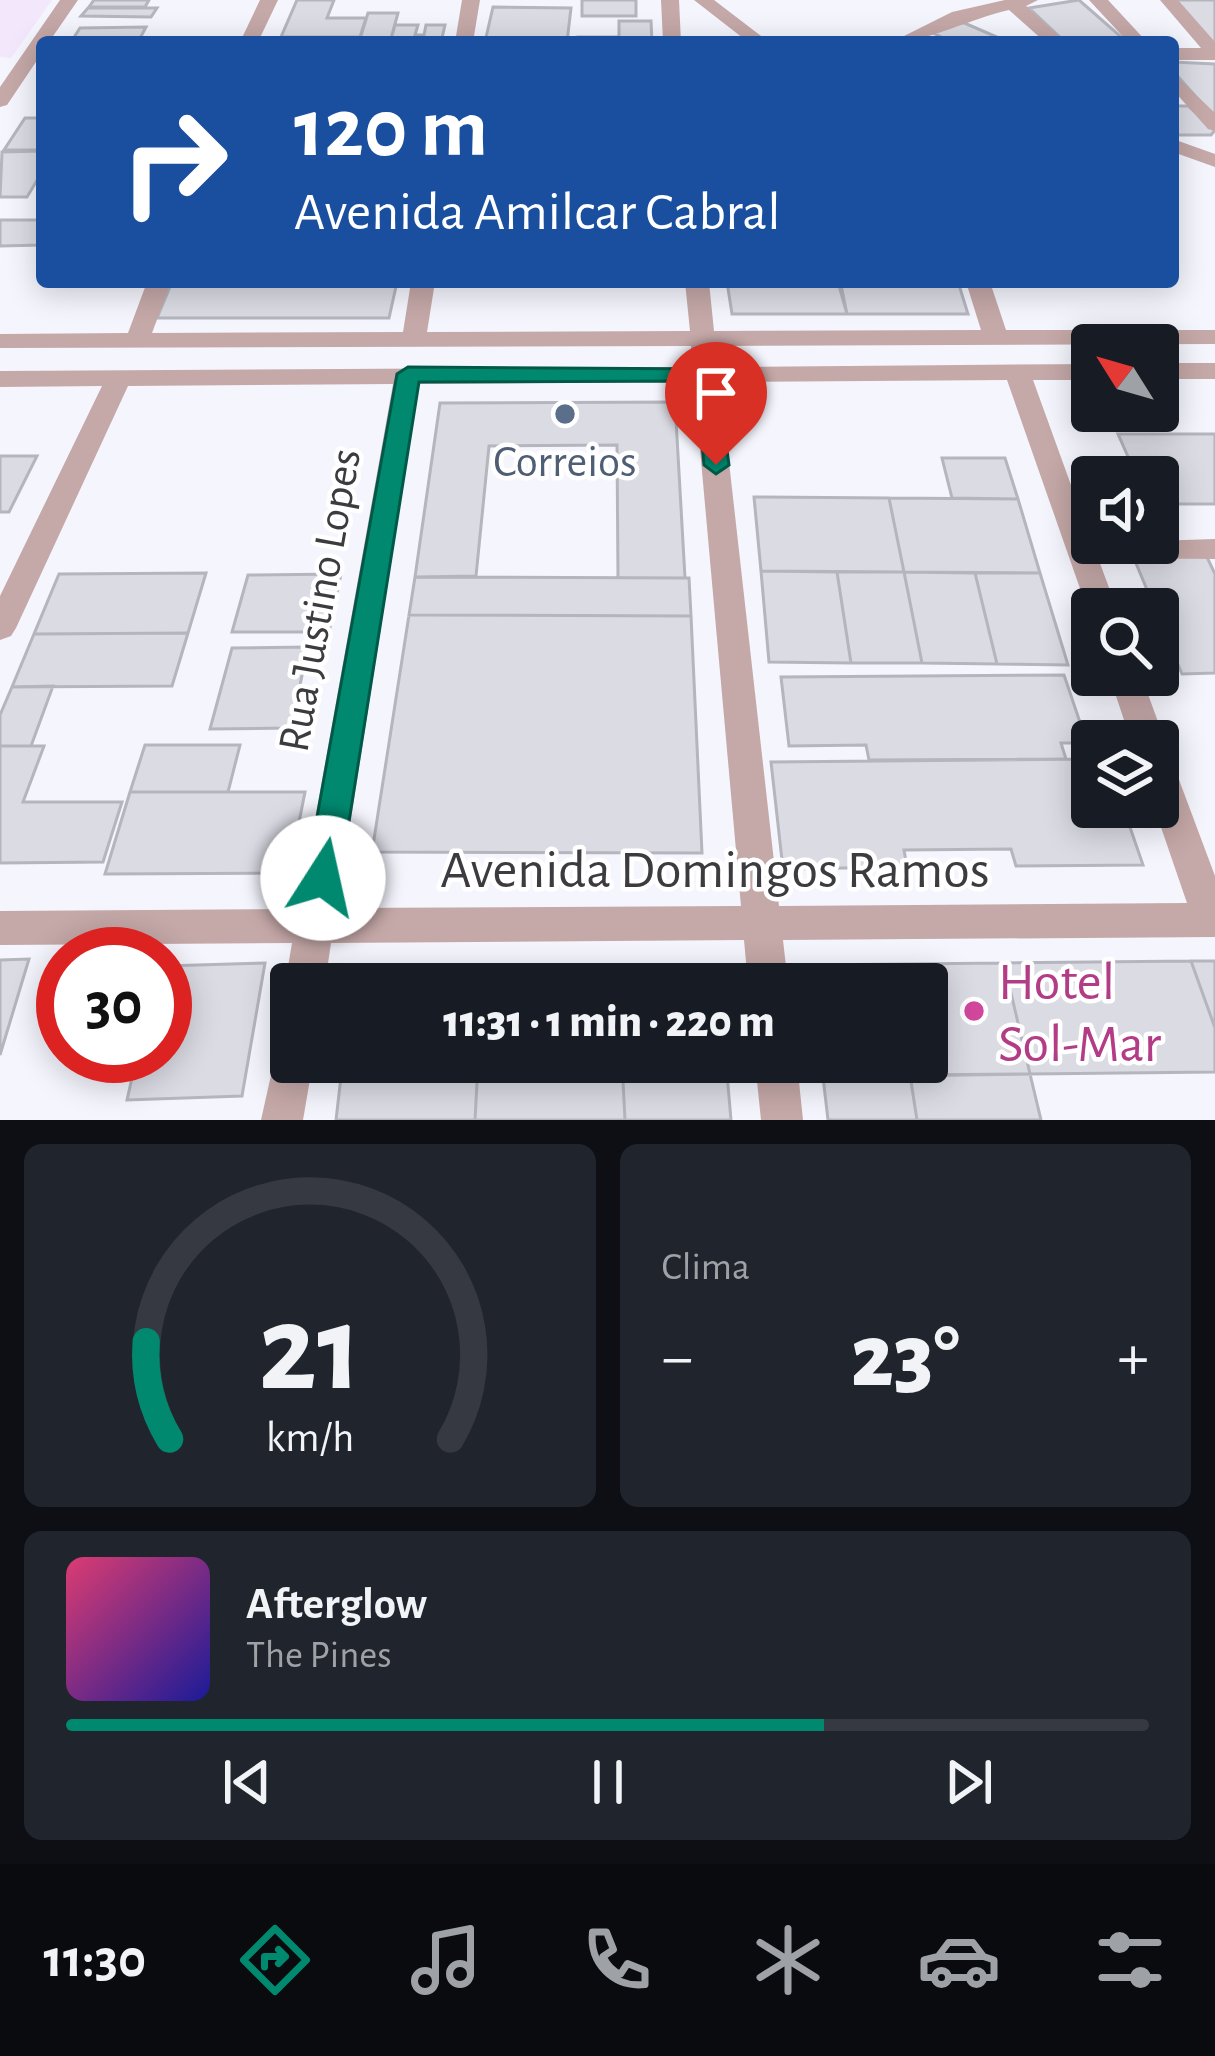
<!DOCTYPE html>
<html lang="pt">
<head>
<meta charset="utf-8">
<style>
	:root { --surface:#171b24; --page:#20242c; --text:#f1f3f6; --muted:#9ea1a6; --line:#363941; --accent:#00896f }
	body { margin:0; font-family:"Alegreya Sans",sans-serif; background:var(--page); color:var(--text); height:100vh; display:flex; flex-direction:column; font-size:45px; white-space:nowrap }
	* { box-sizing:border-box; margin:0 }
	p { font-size:39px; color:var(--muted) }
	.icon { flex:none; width:66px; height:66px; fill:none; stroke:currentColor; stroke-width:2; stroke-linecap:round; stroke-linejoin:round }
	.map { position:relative; height:1120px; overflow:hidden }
	.details { display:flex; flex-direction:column; gap:24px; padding:24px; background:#0d0f14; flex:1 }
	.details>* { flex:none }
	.top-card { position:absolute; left:36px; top:36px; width:1143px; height:252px; border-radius:12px; box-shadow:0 6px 30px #0003; background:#1a4fa0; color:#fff; overflow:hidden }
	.needle { width:78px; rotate:307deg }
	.tools { position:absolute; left:1071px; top:324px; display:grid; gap:24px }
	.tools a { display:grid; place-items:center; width:108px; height:108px; border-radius:12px; background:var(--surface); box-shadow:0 6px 30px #0003; font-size:60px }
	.speed { position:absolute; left:36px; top:927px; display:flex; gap:24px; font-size:60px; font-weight:700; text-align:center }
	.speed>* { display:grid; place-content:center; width:156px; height:156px; border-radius:50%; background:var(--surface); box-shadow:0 6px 30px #0003; line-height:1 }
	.speed .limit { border:18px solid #d22; background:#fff; color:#111 }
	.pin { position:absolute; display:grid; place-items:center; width:102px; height:102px; color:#fff; margin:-123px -51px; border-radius:50% 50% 50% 0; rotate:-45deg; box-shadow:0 0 12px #0007 }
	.pin .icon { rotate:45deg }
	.me { position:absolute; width:132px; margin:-66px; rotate:10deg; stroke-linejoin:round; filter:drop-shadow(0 0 9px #0008) }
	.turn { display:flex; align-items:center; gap:42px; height:252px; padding:0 60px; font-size:54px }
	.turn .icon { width:156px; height:156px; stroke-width:2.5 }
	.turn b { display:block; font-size:84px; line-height:102px }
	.big { font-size:90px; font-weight:800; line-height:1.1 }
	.details .widget { flex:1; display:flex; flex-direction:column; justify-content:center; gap:18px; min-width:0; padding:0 42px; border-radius:18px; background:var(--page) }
	.details .dial { align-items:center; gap:0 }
	.dial svg { height:312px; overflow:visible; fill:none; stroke:var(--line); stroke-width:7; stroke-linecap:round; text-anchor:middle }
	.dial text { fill:var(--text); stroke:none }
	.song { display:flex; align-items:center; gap:36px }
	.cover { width:144px; height:144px; border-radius:18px; background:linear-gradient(135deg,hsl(340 70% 55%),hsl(240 70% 35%)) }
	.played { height:12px; border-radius:6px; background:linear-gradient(90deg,var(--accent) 70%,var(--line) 70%) }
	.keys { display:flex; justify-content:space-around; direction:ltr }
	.heat { display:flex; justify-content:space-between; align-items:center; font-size:66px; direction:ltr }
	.details .tiles { flex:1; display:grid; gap:24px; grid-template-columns:1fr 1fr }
	.widget:last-child { grid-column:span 2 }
	.trip { position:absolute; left:270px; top:963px; width:678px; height:120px; border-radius:12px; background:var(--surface); box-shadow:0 6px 30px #0003; font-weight:800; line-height:120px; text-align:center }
	.dock { display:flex; height:192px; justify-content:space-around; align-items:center; background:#090b0e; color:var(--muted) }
	.dock .icon { width:84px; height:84px }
	.dock .current { color:var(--accent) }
	.dock b { font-size:54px; color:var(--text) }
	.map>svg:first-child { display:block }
	.medical { fill:#f2e7fb }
	.building { fill:#dbdbe4; stroke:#b5b5be; stroke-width:3 }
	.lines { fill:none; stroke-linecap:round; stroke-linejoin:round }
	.minor { fill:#c5a8a8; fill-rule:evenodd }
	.route { fill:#00896f; stroke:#005948; stroke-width:3 }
	.service-dot { fill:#5c6f8a; stroke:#fff; stroke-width:4.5 }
	.hotel-dot { fill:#d1479c; stroke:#fff; stroke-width:4.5 }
	.labels { text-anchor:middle; stroke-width:9; stroke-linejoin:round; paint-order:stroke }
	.service-label { font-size:45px; fill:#4e5e75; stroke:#fff }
	.street-label { font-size:45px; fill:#3c3c40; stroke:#fff }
	.near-street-label { font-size:54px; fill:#3c3c40; stroke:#fff }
	.near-hotel-label { font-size:54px; fill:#b23c85; stroke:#fff; text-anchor:start }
</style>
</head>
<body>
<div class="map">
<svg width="1215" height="1120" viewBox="0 0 1215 1120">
	<rect width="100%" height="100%" fill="#f5f5fe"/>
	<path class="medical" d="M0,0H52L11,58L0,57Z"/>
	<path class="building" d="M94,0H149L145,7H89Z
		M297,0H334L327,18H366L360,37H281Z
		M582,0H636V16H582Z
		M1079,0L1127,42H1065L1029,8Z
		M1175,0H1215V49Z
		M493,7L571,8L567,42H485Z
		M88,8H157L151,17L81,16Z
		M368,13H398L390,42H359Z
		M619,21H651L652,42H578V37H619Z
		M962,22L997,37L1003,42H952L933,33Z
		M395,25H418L415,35H424L426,25H445L441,42H390Z
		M146,27L138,42H71L80,28Z
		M1173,62L1215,64V118L1173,71Z
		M1173,106H1188L1215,130L1211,135H1173Z
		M25,118H42V150H4Z
		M42,151V172L27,197H0L2,152Z
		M0,220H42V245L0,246Z
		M172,282H397L389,318H157Z
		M727,282H838L847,314H732Z
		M841,285H959L968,314H847Z
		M675,402L685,578H618L617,445L489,446L476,576L415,577L440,403Z
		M1118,434H1215V504H1158V477H1137Z
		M0,456H37L9,512H0Z
		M942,458H1005L1018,499L952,498Z
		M754,497L889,498L904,572L761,571Z
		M889,498L1018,499L1040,573L904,572Z
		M1206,555L1215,574V673L1182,674L1133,556Z
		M761,571L837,572L851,663L769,662Z
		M837,572H904L922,663H851Z
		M904,572L975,573L997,664L922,663Z
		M206,573L188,633L34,634L59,574Z
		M975,573H1040L1068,665L997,664Z
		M341,574L329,632H232L248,575Z
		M415,577L689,578L691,616L409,615Z
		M409,615L691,616L702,853L372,852Z
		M188,633L172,686L12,687L34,634Z
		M308,647L291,728L210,729L232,648Z
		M1064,675L1087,743H1061L1066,759L869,760L866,745L789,746L781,677Z
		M53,686L31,746H0V715L12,687Z
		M145,745H240L228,792H130Z
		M0,746H44L23,802H122L103,862L0,863Z
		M1092,759V807H1123L1143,865L1016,866L1011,849L904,850L907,867L783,869L771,762Z
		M130,792H305L289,873L105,874Z
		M29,959L0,1055V960Z
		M1191,961H1215V1028Z
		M1191,961L1215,1028V1072L1030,1074L1004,963Z
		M265,963L242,1096L127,1100L137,1056H165V966Z
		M1004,963L1030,1074L823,1077L821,1062H927V984H811L809,965Z
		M717,967L719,984H531V973Z
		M531,973V984H482V975Z
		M482,975V984H352L353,978Z
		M343,1062H478L342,1068Z
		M622,1062L625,1120H475L478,1064Z
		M622,1062H726L731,1120H625Z
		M478,1064L475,1120H336L342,1068Z
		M1030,1074L1041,1120H917L910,1075Z
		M910,1075L917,1120H828L823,1077Z"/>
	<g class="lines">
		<path class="minor" d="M60,0H78L49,42H42V53L7,105L0,107V87Z
			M260,0H278L258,42H240Z
			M462,0H480L473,42H455Z
			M661,0H679L681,42H663Z
			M694,0H714L769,42H748Z
			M1005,0H1038L1026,6L1065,42H1045L1009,10C971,18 929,42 892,42L952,12Z
			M1089,0H1108L1147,42H1128Z
			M1160,0H1178L1215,42V60H1173V48H1201Z
			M1173,73L1215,113V131L1208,129L1173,90Z
			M1173,139L1215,154V167L1173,152Z
			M147,282H171L152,333L403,332L411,282H435L427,332L690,331L685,282H709L714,331L981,330L966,282H990L1006,330H1215V344L716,346L718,367L1092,364V380H1033L1092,543L1215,539V559L1098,558L1117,609H1092L1090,617L1007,380L720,382L779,906L1187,903L1154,807H1158V755L1170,759L1175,769L1215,876V937L783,940L788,984H748L744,940L331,943L325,984H291V997L285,984L292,943L0,945V911L299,909L393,384L128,386L16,628L11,636L0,640V596L102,386L0,387V371L693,367L691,346L0,348V334L128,333ZM694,382L741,906L337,908L419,384Z
			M1158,363H1215V379H1158Z
			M1109,675H1141L1165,741L1160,751L1158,741H1131Z
			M291,1042V1062H313L303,1120H261L277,1048Z
			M755,1062H797L803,1120H761Z"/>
	</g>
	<path class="route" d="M408,367L716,369L729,465L716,474L704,465L696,381L419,382L340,878L335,888L323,893L311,888L306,878L397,374Z"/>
	<circle class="service-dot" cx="565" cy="414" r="12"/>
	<circle class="hotel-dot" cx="974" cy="1011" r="12"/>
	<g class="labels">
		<g class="service-label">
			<text x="565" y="476">Correios</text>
		</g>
		<g class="street-label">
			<text transform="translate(318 600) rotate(-80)" y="16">Rua Justino Lopes</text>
		</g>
		<g class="near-street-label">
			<text x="715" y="887">Avenida Domingos Ramos</text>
		</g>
		<g class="near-hotel-label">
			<text x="998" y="999">Hotel<tspan x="998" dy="62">Sol-Mar</tspan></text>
		</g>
	</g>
</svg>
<div class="tools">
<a><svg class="needle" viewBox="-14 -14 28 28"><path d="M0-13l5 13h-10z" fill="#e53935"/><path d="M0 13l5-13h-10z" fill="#9ea1a6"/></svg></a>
<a><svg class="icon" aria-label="sound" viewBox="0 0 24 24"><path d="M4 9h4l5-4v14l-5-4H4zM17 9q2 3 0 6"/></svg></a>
<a><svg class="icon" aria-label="search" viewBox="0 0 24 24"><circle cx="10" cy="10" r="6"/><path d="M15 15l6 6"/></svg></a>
<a><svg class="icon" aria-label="layers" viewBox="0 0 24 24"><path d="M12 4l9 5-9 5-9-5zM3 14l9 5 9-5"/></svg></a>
</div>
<div class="speed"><div class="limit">30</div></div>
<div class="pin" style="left:716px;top:465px;background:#d93025"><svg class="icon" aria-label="arrive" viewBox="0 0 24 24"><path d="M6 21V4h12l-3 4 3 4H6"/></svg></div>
<svg class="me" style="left:323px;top:878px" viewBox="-20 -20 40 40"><circle r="19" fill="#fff"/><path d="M0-13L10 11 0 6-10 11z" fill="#00896f"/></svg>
<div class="trip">11:31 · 1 min · 220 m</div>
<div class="top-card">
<div class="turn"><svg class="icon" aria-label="right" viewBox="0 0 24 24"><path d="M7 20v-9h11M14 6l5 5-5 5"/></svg><div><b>120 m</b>Avenida Amilcar Cabral</div></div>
</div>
</div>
<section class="details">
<div class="tiles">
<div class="widget dial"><svg viewBox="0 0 100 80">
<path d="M14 69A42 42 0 1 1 86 69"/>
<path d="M14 69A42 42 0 0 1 8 44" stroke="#00896f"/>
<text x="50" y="56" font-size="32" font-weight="700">21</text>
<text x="50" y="72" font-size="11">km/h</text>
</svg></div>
<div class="widget"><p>Clima</p>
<div class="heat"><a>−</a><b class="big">23°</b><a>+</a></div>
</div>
<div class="widget">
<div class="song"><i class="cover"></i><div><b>Afterglow</b><p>The Pines</p></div></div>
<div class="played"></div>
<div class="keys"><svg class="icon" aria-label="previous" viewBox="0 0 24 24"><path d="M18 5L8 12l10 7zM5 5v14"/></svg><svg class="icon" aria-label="pause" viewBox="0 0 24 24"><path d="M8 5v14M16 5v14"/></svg><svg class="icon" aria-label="next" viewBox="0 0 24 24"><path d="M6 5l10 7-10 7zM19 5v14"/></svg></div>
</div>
</div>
</section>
<nav class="dock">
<b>11:30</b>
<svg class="icon current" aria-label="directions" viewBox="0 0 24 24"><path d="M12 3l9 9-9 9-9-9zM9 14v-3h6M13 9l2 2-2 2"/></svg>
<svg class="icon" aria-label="music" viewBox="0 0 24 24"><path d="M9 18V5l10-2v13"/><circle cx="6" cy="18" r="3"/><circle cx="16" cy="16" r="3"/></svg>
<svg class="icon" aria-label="phone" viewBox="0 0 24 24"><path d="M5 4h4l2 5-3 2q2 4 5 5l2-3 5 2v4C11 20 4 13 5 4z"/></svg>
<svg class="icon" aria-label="climate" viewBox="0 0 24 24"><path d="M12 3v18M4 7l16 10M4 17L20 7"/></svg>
<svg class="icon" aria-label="car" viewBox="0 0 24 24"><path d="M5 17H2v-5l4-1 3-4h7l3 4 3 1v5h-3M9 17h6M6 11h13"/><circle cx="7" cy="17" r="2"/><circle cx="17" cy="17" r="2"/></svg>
<svg class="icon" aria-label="filters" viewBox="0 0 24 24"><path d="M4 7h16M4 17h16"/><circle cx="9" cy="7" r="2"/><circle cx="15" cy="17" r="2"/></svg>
</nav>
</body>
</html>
